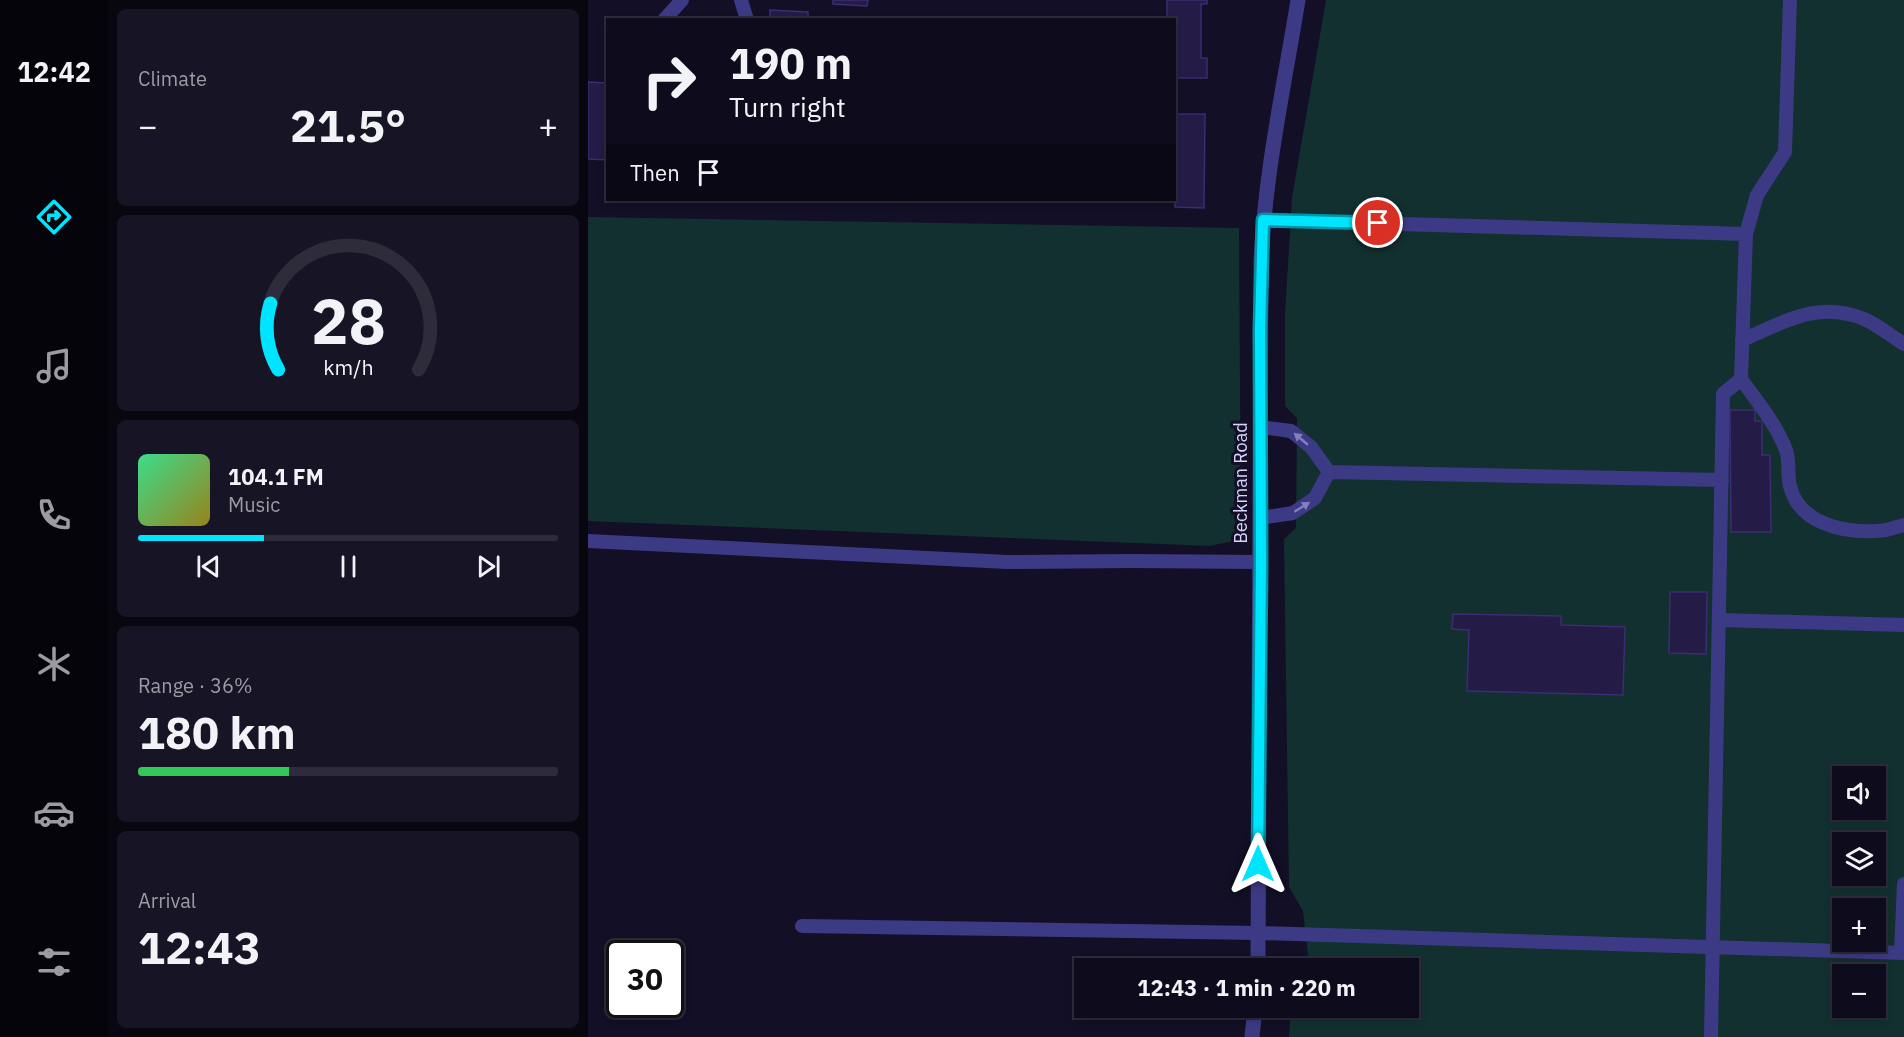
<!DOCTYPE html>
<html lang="en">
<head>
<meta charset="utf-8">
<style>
	:root { --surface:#0e0b1c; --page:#171425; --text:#f1f3f6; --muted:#9b9ba3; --line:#2e2b3b; --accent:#00e5ff }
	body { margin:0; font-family:"IBM Plex Sans",sans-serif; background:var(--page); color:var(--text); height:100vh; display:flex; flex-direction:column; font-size:22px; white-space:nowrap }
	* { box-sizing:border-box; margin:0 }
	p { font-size:20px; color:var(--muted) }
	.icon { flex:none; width:33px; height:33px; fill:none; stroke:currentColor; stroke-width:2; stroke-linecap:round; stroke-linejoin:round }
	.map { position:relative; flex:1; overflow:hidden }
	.sheet { display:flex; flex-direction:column; gap:9px; padding:9px; background:#08060f; width:480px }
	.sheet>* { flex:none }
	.hud { position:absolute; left:18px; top:18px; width:570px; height:183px; border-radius:0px; box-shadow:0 3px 9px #0003,0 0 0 2px var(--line); background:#0e0b1c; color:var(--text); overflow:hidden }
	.fabs { position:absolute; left:1244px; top:766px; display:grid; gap:12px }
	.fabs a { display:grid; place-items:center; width:54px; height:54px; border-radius:0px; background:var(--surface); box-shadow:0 3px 9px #0003,0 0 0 2px var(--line); font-size:30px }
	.speed { position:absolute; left:18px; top:940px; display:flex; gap:12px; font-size:30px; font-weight:700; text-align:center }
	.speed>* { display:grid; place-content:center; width:78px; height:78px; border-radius:50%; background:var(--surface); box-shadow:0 3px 9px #0003,0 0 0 2px var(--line); line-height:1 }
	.speed .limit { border:3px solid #111; border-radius:9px; background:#fff; color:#111 }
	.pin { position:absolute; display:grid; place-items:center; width:51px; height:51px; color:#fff; margin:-26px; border:3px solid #fff; border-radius:50%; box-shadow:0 2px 6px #0007 }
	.me { position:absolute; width:66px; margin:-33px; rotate:0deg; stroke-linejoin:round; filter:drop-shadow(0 0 4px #0008) }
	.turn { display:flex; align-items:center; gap:21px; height:126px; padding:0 24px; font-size:27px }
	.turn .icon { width:78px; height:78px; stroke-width:2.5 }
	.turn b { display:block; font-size:42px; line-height:51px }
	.then { display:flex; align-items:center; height:57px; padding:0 24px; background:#0003; gap:12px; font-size:22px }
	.big { font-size:45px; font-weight:700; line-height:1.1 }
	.sheet .tile { flex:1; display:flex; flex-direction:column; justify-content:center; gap:9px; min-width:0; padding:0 21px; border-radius:9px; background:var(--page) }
	.sheet .dial { align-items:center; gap:0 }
	.dial svg { height:156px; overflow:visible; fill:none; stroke:var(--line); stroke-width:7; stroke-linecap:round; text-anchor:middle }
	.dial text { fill:var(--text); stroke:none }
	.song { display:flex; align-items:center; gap:18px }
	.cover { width:72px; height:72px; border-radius:9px; background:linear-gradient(135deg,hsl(150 70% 55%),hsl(50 70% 35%)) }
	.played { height:6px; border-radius:3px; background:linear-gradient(90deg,var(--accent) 30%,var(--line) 30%) }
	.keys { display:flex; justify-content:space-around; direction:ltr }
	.heat { display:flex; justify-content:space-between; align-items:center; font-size:33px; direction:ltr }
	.charge { height:9px; border-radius:4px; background:linear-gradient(90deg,#34c759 36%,var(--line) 0) }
	.trip { position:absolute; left:486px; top:958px; width:345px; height:60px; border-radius:0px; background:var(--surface); box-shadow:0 3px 9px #0003,0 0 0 2px var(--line); font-weight:700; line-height:60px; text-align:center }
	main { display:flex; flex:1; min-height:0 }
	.tab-bar { display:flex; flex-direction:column; width:108px; justify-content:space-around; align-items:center; background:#06040b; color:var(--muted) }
	.tab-bar .icon { width:42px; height:42px }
	.tab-bar .current { color:var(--accent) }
	.tab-bar b { font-size:27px; color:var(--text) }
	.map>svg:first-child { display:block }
	.green { fill:#12302f; fill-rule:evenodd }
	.building { fill:#241b47; stroke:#3b2d73; stroke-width:1.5 }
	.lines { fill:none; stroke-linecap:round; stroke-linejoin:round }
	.service { stroke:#3d3a85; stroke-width:14 }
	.minor { stroke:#3d3a85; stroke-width:15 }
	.oneway { fill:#837fbc }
	.route-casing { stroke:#0095a6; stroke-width:15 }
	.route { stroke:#00e5ff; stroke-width:10 }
	.labels { text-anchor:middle; stroke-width:6; stroke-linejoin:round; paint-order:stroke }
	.street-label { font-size:18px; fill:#d9d4ff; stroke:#130f26 }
</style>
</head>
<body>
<main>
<nav class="tab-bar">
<b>12:42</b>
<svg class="icon current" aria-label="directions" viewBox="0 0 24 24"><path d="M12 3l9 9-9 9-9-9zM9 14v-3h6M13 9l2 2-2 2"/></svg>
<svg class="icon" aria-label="music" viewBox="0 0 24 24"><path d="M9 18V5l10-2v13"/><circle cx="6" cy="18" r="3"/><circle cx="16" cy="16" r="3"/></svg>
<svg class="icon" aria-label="phone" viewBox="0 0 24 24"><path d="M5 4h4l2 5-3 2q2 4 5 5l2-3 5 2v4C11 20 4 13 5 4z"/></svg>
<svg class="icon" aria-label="climate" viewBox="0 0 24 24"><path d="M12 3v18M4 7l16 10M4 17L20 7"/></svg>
<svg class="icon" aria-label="car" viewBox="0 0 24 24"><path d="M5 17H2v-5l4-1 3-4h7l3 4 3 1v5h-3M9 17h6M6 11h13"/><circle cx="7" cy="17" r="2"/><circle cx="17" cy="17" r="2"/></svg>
<svg class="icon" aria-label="filters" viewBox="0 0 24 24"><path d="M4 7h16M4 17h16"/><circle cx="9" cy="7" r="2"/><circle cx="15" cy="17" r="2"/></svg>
</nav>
<section class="sheet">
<div class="tile"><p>Climate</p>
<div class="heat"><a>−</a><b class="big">21.5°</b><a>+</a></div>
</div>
<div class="tile dial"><svg viewBox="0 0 100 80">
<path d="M14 69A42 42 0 1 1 86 69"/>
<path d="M14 69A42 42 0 0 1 10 35" stroke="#00e5ff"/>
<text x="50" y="56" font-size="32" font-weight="700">28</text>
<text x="50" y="72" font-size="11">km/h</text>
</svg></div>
<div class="tile">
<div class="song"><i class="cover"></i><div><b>104.1 FM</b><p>Music</p></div></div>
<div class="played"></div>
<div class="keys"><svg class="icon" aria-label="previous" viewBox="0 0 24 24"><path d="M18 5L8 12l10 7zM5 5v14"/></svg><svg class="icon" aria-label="pause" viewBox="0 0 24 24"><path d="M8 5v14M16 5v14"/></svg><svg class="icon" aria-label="next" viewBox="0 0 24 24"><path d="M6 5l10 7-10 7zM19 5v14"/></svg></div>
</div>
<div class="tile"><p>Range · 36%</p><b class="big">180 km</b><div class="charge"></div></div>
<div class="tile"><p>Arrival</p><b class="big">12:43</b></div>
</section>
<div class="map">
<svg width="1316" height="1037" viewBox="0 0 1316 1037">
	<rect width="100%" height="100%" fill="#130f26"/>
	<path class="green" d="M738,0H1316V1037H701L703,1008H820V969H710L720,955L715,911L701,887L696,539L708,528L709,418L697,406V314L704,198ZM1254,777H1287V810H1254ZM1254,843H1287V876H1254ZM1254,909H1287V942H1254ZM1254,975H1287V1008H1254Z
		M0,217L651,228L653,539L622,546L0,521Z"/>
	<path class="building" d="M245,0H280L279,6L245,4Z
		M579,0H619V4H613V58H619V78H586V20H579Z
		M182,10L220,12V20H182Z
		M0,82L18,83L17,132H20V160L0,159Z
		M587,114H617L616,208L587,207Z
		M1142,410H1167V421H1174V455H1182L1183,532H1143Z
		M1082,592H1119L1118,654L1081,653Z
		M865,614L973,616V625L1037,627L1035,695L879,691L881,630L864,629Z"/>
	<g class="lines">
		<path class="service" d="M153,0L159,20
			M76,20L94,0
			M675,220L1158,234
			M1154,340C1196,322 1230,300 1276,319C1290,325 1303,336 1316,344
			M1153,379C1169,401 1188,424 1198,450C1202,461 1199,475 1202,486C1211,524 1256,533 1289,531C1298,531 1307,527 1316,525
			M673,427L703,431L723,447L741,472
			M741,472L1134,480
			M672,518L705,513L727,498L741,472
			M0,541L419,562L544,561L673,562
			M1131,620L1316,625
			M214,926L670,933L1316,953
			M1313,953L1316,884
			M1123,1037L1135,394L1153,379L1158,234L1169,195L1197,152L1202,0"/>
		<path class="minor" d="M670,969L673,261C677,172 696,87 710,0
			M664,1037L667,1008"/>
	</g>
	<defs><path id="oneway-solid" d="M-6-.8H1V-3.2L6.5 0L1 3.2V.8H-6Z" transform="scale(1.5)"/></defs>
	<g class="oneway">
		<use href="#oneway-solid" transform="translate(713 439) rotate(-140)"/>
		<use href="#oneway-solid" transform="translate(714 507) rotate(-32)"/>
	</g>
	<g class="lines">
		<g class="route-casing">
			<path id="route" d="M670,864L673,562L672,329L675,220L790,223"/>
		</g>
		<use href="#route" class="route"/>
	</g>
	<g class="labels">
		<g class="street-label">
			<text transform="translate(653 483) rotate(-90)" y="6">Beckman Road</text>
		</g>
	</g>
</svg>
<div class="fabs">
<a><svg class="icon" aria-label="sound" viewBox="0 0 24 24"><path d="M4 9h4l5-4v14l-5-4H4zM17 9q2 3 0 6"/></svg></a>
<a><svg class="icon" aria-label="layers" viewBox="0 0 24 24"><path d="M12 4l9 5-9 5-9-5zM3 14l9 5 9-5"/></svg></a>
<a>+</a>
<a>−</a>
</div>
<div class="speed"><div class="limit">30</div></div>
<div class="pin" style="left:790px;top:223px;background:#d93025"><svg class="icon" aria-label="arrive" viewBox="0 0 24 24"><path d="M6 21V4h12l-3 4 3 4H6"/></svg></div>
<svg class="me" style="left:670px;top:864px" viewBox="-20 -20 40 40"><path d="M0-17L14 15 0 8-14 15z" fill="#00e5ff" stroke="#fff" stroke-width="4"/></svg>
<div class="trip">12:43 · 1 min · 220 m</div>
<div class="hud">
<div class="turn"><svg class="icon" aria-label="right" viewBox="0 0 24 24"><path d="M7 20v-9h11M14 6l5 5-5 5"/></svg><div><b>190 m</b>Turn right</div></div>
<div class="then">Then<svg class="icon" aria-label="arrive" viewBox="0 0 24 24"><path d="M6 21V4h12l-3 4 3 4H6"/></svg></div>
</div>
</div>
</main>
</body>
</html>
